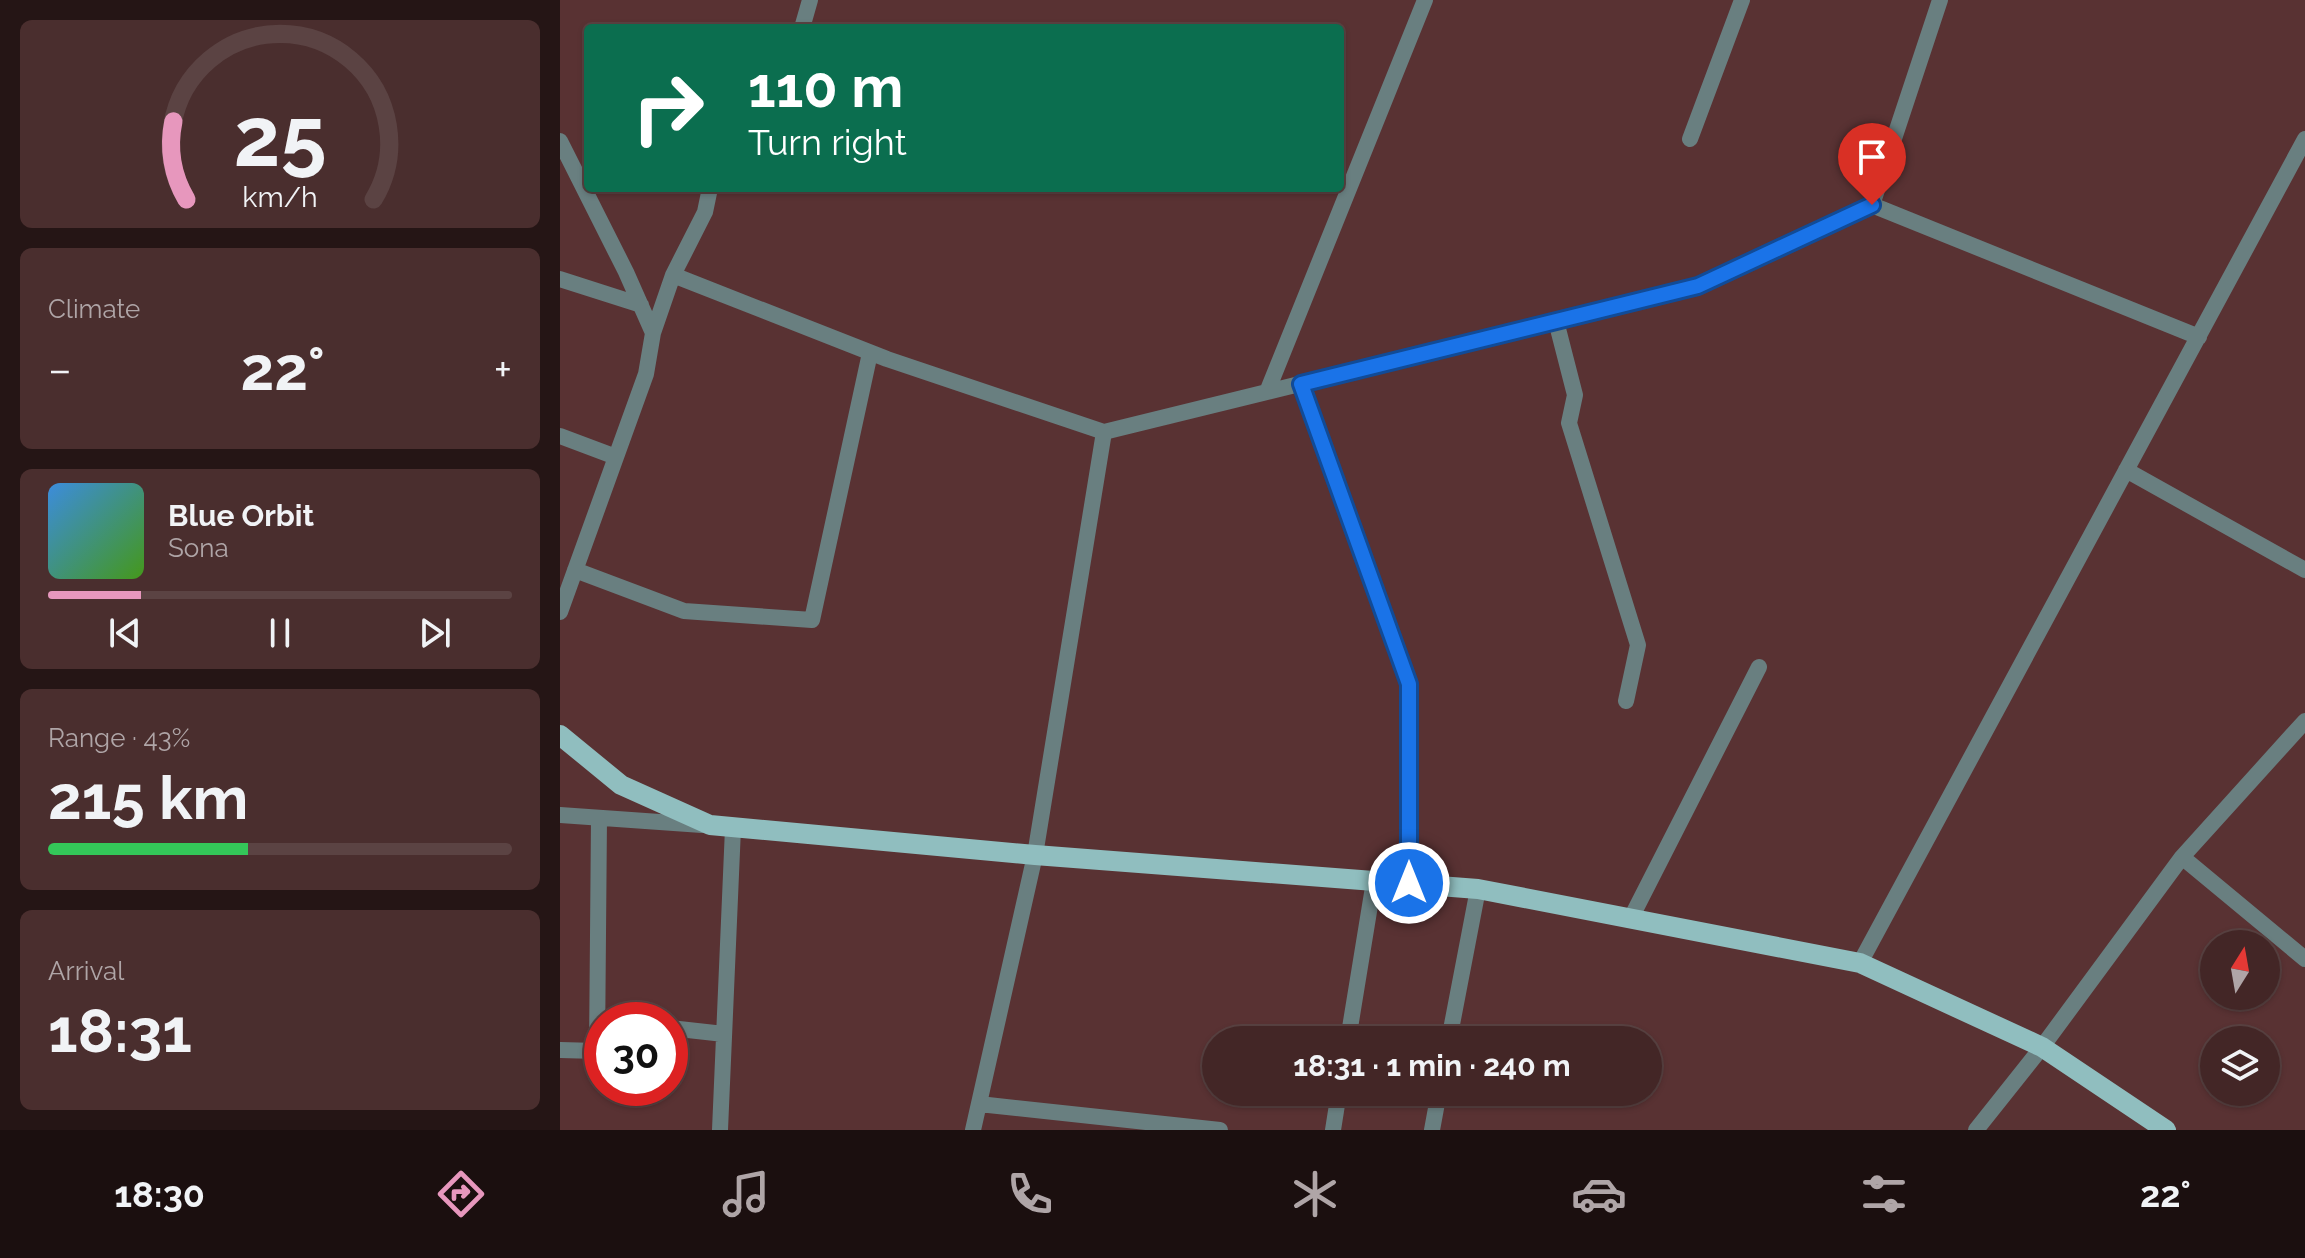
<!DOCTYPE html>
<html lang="en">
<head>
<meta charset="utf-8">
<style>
	:root { --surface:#432626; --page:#4a2e2e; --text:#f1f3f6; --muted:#afa5a7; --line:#5b4343; --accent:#e797bd }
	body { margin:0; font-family:Raleway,sans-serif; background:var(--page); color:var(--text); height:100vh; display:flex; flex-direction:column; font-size:30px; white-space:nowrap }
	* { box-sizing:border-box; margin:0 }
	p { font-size:26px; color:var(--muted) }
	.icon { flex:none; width:44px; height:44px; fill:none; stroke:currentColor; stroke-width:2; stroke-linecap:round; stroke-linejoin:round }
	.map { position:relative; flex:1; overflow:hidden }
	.sheet { display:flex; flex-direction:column; gap:20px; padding:20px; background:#251515; width:560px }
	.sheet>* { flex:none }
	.top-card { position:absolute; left:24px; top:24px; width:760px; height:168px; border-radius:8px; box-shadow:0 2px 6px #0004,0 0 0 2px var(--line); background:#0b6e4f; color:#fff; overflow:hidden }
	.needle { width:52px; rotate:11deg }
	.fabs { position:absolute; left:1640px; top:930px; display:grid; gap:16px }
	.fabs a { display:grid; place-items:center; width:80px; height:80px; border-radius:50%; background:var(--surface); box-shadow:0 2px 6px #0004,0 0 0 2px var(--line); font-size:40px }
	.speed { position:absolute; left:24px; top:1002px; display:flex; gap:16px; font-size:40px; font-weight:700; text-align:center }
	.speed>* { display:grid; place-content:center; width:104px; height:104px; border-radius:50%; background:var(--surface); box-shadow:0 2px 6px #0004,0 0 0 2px var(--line); line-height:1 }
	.speed .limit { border:12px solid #d22; background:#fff; color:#111 }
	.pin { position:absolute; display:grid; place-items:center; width:68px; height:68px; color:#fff; margin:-82px -34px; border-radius:50% 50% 50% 0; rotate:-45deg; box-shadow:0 0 8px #0007 }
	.pin .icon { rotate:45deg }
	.me { position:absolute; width:88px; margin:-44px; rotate:0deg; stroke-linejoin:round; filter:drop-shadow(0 0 6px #0008) }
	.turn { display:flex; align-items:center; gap:28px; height:168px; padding:0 32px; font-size:36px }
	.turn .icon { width:104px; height:104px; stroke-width:2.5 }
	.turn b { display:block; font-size:56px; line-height:68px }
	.big { font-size:60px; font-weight:700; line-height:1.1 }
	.sheet .tile { flex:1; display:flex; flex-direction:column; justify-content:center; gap:12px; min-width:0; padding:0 28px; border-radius:12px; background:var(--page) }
	.sheet .dial { align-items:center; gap:0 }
	.dial svg { height:208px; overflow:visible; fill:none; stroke:var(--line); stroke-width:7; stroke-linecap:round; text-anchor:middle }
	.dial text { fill:var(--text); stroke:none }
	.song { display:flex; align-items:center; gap:24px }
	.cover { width:96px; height:96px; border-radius:12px; background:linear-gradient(135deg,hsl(210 70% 55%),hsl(100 70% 35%)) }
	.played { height:8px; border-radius:4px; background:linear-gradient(90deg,var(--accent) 20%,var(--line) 20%) }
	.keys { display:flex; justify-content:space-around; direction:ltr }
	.heat { display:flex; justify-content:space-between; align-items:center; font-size:44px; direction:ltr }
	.charge { height:12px; border-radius:6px; background:linear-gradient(90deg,#34c759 43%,var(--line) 0) }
	.trip { position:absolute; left:642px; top:1026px; width:460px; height:80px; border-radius:40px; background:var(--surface); box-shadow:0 2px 6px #0004,0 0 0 2px var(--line); font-weight:700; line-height:80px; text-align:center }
	.tabs { display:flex; height:128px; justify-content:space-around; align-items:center; background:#1b0f0f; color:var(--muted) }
	.tabs .icon { width:56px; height:56px }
	.tabs .selected { color:var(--accent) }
	.tabs b { font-size:36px; color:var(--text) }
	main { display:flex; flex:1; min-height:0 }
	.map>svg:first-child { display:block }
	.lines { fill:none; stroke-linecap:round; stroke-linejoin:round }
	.minor { stroke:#697f80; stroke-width:16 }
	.primary { stroke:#90bebf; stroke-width:20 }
	.route-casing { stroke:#114b97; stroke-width:20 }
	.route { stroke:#1a73e8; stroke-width:14 }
</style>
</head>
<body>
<main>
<section class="sheet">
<div class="tile dial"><svg viewBox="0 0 100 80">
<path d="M14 69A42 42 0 1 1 86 69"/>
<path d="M14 69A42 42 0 0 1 9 39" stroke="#e797bd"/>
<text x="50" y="56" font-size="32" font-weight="700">25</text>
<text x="50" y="72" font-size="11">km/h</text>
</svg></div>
<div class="tile"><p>Climate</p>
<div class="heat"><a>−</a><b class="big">22°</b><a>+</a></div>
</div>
<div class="tile">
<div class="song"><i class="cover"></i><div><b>Blue Orbit</b><p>Sona</p></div></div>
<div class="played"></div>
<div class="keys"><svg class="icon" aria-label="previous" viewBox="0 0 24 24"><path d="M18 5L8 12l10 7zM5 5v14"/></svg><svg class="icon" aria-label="pause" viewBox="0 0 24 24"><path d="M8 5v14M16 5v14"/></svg><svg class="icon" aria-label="next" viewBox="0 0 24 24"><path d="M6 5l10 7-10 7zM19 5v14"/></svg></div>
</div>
<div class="tile"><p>Range · 43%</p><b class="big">215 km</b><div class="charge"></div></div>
<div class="tile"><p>Arrival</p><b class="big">18:31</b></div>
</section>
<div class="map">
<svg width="1745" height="1130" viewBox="0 0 1745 1130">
	<rect width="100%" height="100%" fill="#593233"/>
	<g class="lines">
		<path class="minor" d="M242,28L250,0
			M1130,139L1182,0
			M0,141L66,272L93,333L86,374L0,612
			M1312,205L1639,337
			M113,275L327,359L544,432L1138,286L1312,205L1380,0
			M0,279L81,305
			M996,321L1015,395L1009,423L1078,645L1066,701
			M93,333L113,275L145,212L150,188
			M741,384L849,684V883
			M707,392L865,0
			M0,436L56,457
			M1566,470L1745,570
			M15,570L124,611L252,620L310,353
			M0,815L142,825
			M1622,857L1745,959
			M1071,918L1199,667
			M1300,963L1745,139
			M110,1028L164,1034
			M788,1040L814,881
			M889,1040L918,889
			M0,1050L37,1051L40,1044
			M37,1051L39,818
			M419,1104L660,1130
			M160,1130L173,828
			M413,1130L475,855L544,432
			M773,1130L779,1092
			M872,1130L879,1092
			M1416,1130L1482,1047L1622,857L1745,721"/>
		<path class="primary" d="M0,735L61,785L150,825L475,855L918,889L1300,963L1482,1047L1606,1130"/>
	</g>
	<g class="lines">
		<g class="route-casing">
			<path id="route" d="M849,883V684L741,384L1138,286L1312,205"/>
		</g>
		<use href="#route" class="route"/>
	</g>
</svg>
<div class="fabs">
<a><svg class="needle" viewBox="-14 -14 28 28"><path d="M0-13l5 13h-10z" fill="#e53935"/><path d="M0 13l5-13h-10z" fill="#afa5a7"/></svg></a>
<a><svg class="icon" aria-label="layers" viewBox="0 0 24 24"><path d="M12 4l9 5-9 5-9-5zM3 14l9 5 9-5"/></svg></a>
</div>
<div class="speed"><div class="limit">30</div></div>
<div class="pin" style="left:1312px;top:205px;background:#d93025"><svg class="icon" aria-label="arrive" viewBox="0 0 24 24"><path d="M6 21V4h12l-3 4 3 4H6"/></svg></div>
<svg class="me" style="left:849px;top:883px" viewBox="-20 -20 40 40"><circle r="17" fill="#1a73e8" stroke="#fff" stroke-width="3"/><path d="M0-11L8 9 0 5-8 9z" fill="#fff"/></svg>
<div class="trip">18:31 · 1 min · 240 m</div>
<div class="top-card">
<div class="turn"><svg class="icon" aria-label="right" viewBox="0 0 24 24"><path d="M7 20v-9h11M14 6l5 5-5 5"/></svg><div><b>110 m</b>Turn right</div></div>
</div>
</div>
</main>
<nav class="tabs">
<b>18:30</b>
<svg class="icon selected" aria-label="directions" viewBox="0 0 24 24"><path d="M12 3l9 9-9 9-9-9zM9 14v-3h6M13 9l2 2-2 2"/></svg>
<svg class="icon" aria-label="music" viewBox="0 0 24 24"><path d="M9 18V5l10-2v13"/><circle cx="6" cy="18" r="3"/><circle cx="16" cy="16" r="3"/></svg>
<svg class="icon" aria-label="phone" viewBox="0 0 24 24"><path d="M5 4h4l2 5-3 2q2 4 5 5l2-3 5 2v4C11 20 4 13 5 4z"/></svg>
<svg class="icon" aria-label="climate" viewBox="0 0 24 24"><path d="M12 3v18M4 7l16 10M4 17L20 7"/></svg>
<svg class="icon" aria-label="car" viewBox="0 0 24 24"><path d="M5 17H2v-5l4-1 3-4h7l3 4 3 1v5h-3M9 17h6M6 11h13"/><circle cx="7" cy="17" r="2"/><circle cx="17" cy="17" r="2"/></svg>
<svg class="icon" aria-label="filters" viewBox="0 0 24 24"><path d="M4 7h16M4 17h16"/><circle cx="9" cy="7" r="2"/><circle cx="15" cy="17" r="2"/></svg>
<b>22°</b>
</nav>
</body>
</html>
